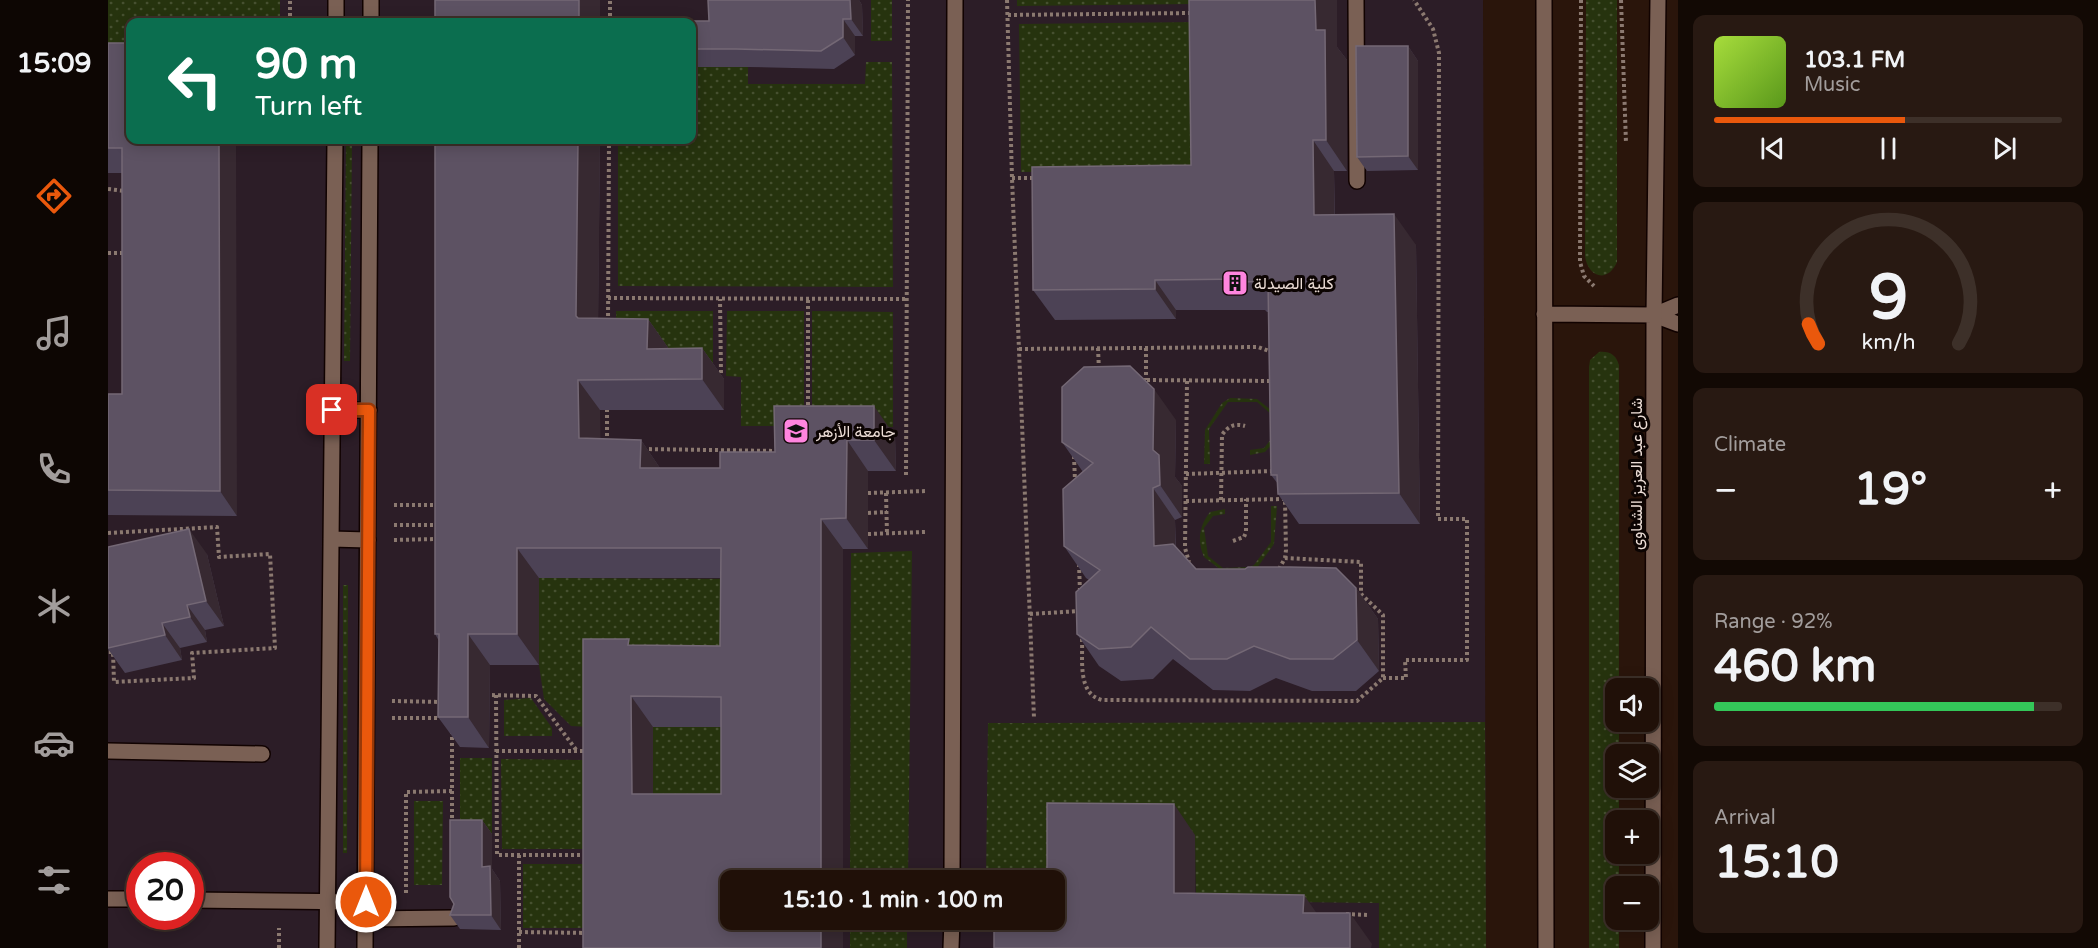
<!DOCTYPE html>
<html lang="en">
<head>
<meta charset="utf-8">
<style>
	:root { --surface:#201008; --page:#281912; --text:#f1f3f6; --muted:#a29d9c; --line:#3d3029; --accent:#ea580c }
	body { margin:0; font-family:"Varela Round",Vazirmatn,sans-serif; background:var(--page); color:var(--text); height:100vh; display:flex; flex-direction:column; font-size:22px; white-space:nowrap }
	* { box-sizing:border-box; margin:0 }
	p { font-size:20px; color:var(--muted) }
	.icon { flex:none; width:33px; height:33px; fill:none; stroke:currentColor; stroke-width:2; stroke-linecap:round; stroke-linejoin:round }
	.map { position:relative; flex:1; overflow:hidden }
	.sheet { display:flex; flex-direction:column; gap:15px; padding:15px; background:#120904; width:420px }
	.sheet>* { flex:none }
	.banner { position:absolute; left:18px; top:18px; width:570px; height:126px; border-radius:12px; box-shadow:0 3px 15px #0003,0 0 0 2px var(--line); background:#0b6e4f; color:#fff; overflow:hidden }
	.buttons { position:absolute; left:1497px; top:678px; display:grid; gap:12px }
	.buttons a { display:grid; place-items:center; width:54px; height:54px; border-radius:12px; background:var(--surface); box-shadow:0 3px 15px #0003,0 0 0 2px var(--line); font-size:30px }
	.speed { position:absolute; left:18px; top:852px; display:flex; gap:12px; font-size:30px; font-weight:700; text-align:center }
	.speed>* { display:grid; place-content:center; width:78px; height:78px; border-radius:50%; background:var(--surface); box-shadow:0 3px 15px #0003,0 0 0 2px var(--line); line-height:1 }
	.speed .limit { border:9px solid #d22; background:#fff; color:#111 }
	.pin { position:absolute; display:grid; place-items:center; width:51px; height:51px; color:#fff; margin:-26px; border-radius:12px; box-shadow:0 3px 9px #0006 }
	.me { position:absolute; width:66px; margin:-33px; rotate:0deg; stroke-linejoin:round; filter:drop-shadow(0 0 4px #0008) }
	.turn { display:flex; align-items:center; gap:21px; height:126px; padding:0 30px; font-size:27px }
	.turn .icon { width:78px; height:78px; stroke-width:2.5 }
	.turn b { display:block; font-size:42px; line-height:51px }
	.big { font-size:45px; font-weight:700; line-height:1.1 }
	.sheet .widget { flex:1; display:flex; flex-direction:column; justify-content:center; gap:9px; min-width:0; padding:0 21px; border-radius:12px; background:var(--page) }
	.sheet .dial { align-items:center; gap:0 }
	.dial svg { height:156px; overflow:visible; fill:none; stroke:var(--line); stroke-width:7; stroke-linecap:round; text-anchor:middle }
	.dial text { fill:var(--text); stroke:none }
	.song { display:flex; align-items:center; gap:18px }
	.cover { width:72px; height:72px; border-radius:9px; background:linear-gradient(135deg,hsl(80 70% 55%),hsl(90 70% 35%)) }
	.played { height:6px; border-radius:3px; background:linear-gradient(90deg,var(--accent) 55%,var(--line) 55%) }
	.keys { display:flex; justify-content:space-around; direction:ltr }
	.heat { display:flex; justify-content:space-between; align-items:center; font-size:33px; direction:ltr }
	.charge { height:9px; border-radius:4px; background:linear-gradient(90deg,#34c759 92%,var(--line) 0) }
	.trip { position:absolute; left:612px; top:870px; width:345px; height:60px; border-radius:12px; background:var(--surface); box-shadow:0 3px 15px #0003,0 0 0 2px var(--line); font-weight:700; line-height:60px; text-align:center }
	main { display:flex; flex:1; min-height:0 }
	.menu { display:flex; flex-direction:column; width:108px; justify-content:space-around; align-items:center; background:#0d0603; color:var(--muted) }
	.menu .icon { width:42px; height:42px }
	.menu .current { color:var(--accent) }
	.menu b { font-size:27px; color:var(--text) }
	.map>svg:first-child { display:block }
	.education { fill:#2c1d27; fill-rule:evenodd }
	.green { fill:url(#green-dots) }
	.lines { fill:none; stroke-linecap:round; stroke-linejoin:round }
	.service-casing { stroke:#110200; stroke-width:18 }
	.tertiary-casing { stroke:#110200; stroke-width:18 }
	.path { stroke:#8b7970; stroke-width:4; stroke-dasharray:3 3; stroke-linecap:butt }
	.service { stroke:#7a6054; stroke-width:15 }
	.tertiary { stroke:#7a6054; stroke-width:15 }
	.wall { fill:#4c4255; fill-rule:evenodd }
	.shaded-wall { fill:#372931 }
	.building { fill:#5d5263; stroke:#746875; stroke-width:1.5; fill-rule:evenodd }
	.route-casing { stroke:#983908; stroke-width:15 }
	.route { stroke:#ea580c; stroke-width:10 }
	.labels { text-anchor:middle; stroke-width:6; stroke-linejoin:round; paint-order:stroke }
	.poi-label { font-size:16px; fill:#ecddd6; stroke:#0c0402; text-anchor:start }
	.street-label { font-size:16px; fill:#ecddd6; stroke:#0c0402 }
</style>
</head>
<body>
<main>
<nav class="menu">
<b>15:09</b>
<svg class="icon current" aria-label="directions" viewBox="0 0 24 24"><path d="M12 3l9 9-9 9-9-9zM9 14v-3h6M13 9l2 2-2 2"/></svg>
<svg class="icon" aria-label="music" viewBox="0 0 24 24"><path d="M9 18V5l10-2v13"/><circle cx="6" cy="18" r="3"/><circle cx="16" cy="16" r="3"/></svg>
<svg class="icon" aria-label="phone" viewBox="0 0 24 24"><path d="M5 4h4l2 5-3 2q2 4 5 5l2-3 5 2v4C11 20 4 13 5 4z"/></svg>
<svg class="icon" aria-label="climate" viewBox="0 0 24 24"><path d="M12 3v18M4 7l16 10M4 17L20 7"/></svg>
<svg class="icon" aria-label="car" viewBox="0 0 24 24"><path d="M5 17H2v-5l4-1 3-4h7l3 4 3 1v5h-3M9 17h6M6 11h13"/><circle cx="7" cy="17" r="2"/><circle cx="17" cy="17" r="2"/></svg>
<svg class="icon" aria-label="filters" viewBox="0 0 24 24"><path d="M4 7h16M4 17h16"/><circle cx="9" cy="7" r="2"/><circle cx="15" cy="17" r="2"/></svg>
</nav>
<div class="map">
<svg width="1570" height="948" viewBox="0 0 1570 948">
	<defs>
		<pattern id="green-dots" width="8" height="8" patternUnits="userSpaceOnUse" patternTransform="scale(1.5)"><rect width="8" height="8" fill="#26330e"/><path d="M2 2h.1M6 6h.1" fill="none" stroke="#465030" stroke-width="1.8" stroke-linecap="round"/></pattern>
	</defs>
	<rect width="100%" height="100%" fill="#2a150b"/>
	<path class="education" d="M0,0H1375L1378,948H0ZM22,22H584V140H22ZM32,866H82V916H32ZM622,880H946V920H622Z"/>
	<path class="green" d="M0,0H172V22H22V56H0Z
		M763,0H784V41H763Z
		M909,0H1087V4L909,6Z
		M1478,0H1509V262C1500,283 1480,278 1477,256Z
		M1089,22L1091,169L913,172L911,24Z
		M613,30L640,38V84H757L758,62H784L785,287L510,286V140H584V67H612Z
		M238,140H244L242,361H236Z
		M508,311H605V367L509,410Z
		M619,311H696V426H633V377L618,376Z
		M704,311L785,312V427L704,426Z
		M1491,352C1502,351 1508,355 1511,365V688H1508V722H1511V754H1508V788H1511V820H1508V854H1511V886H1508V920H1511V948H1481V367L1482,360Z
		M1122,398L1149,399L1163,410L1166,442L1157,452L1142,455V450L1156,448L1164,438L1163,414L1149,402H1120L1101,429L1102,464H1096L1097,430L1114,403Z
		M1163,506H1169L1166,544L1149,568L1145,570H1113L1096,557C1089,541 1091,526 1102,512L1117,509V514L1105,516L1096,528L1100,556L1115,568L1142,567L1146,565L1163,542Z
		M804,551L800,880H742L743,553Z
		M431,578L634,579V676L482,727L463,726L436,699L431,665Z
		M235,585H240L239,853H235Z
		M423,698L444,728V736H396V700Z
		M1377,722L1378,948H1271V903L1088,901L1087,835L946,880H878L880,723Z
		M545,727H634V825L545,824Z
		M352,758H384V834H352Z
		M393,759L476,760L477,849H394Z
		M306,801H335L334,885H306Z
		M415,864H477L476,928H415Z
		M742,920H799V948H742Z"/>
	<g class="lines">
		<g class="service-casing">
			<path id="service" d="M1248,0L1249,181
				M228,22V0
				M263,22V0
				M1546,315L1570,324
				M1546,315L1570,305
				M224,410H261
				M223,539L260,540
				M0,751L154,754
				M844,880L847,0
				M0,899H32
				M82,900L258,902
				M257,919L346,918
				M219,948L227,140
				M257,948L262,140
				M843,948L844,920"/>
		</g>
		<g class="tertiary-casing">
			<path id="tertiary" d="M1436,0L1438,948
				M1436,314L1546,315
				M1545,948L1546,315L1550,0"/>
		</g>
		<path class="path" d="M899,0L904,178L926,718
			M1473,0L1472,262L1476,276L1486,286
			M1513,0L1518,143
			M900,15L1084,13
			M182,22V0
			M502,22V0
			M904,178H928
			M0,189L17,191
			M0,253H17
			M500,298L799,299
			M500,322L501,140
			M990,348L991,371
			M1038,348V380
			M911,349L1150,347L1164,352
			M607,373H613L612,299
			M1033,380L1164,381
			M1079,381L1077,548L1081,562
			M700,411V299
			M499,442V407
			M535,449L671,451
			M966,456L967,481
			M1078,474L1166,471
			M798,475L800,0
			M760,493L819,491
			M778,493L779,534
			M1113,500L1114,435C1120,426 1127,423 1137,426
			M1078,501L1176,499
			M286,505H330
			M760,513L779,512
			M286,525H329
			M0,533L109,527L111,557L162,554L167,648L84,653L86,678L6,682L5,652H0
			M760,534L817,532
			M286,540L329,539
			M1125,541L1136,537L1138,532V499
			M971,564L972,592
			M1171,569L1177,558L1178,550L1177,500
			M922,614L972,611
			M974,639C975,659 969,694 994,700L1249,701L1275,678V615L1253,594V562L1177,558
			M1275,678H1298L1297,660H1359V519H1330L1331,53L1325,29L1306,0
			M378,695L428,696L469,751
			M388,695L389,855H480
			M284,701L333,702
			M284,718H333
			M344,731V822
			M388,751H480
			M411,855V948
			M298,893V792L344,791
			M1238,914L1261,915
			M411,932L480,933
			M171,948V928"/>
		<use href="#service" class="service"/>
		<use href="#tertiary" class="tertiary"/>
	</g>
	<path class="wall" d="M600,0H751L754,5L755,36H747V55L726,69L641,67H584V22L601,21Z
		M1081,0H1229V47L1239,60V171H1226L1227,215L1308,245L1312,524H1191L1170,494V484L1163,475L1160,312H1159L1157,310H1068V319L947,320L925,290L1083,165Z
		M0,43L129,516L0,515V394H14V173H0Z
		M1300,46L1310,61V170L1259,171L1249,157Z
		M327,140H492L490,318L540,319L561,349L594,348L616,379V410H492V439L533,440L552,468H612L667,452L666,406L787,436L788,471H760V549H735V880H622L735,920V948H475L525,645L612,646L613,578H431V665H382L381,748L352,747L330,717L331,641L327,634ZM545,727H613V794H545Z
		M1068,420L1067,477L1074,486V517L1067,520L1068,548L1088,569L1248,588L1270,619L1271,671L1248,691H1204L1168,678L1142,691L1105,690L1065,659L1045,679L1013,681L991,666L969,634L981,580L978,578L956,546L975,472L954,442Z
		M0,547L99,554L116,626L97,630L99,642L72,648L74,660L17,673L0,649Z
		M374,820L384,834V869L392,881L393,930L352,929L342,915Z"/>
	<path class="shaded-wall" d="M471,0H492V22H471Z
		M742,0H751L754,5L755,36L743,19Z
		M1207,0H1229V47L1239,60V171L1218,140L1208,30Z
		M735,19L747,36V55L735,37Z
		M1300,46L1310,61V170L1300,156Z
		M111,140H128L129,516L112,491Z
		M470,140H492L490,347L468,316Z
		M1205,140L1226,171L1227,246L1206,215Z
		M1286,214L1308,245L1312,524L1291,493Z
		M1047,280L1068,310V319L1047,289Z
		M540,319L561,349H539Z
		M594,348L616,379V410L594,379Z
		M470,380L492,410L493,468L471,438Z
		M1046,389L1068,420L1067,477L1074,486V517L1052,485L1045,450Z
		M766,406L787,436L788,471L766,440Z
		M533,440L554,471L532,468Z
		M739,440L760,471V549L738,518Z
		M1045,488L1067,520L1068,578L1046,546Z
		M713,519L735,549V880H713Z
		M81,529L99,554L116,626L98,601Z
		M409,548L431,578V665L409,634Z
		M1248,588L1270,619L1271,671L1249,640Z
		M79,605L97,630L99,642L82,617Z
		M54,623L72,648L74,660L57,635Z
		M360,634L382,665L381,748L360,717Z
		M523,696L545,727V824L524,794Z
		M1066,804L1087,835V924L1066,893Z
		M374,820L384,834V869L392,881L393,930L383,915L374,867Z
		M1196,895L1217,925L1195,913Z
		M1242,913L1264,944L1263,948H1242Z
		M713,920H735V948H713Z"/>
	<path class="building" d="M327,0H471V22H327Z
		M600,0H742L743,19H735V37L713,51L628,49H584V22H556V21H601Z
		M1081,0H1207L1208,30H1217L1218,140H1205L1206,215L1286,214L1291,493L1170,494L1169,475H1163L1160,281L1137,282V279L1047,280V289L925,290L924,167L1083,165Z
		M0,43H22V140H111L112,491L0,490V394H14V148H0Z
		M1248,46H1300V156L1249,157Z
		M327,140H470L468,316L470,318L540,319L539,349L594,348V379L470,380L471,438L533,440L532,468H612V452H667L666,406H766V440H739L738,518L713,519V880H622V920H713V948H475V639H521L520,645L612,646L613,548H409V634H360V717H330L331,634H327ZM523,696L613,697V794H524Z
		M1022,366L1046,389L1045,450L1051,455L1052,485L1045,488L1046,546L1065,544L1088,569H1137L1140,567H1182L1228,568L1248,588L1249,640L1225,659H1182L1146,646L1119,659H1082L1043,627L1023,647L991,649L969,634L968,592L992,570L956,546L955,489L985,463L954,442V387L976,367Z
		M81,529L98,601L79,605L82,617L54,623L57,635L0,648V547Z
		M939,803L1066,804V893L1196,895L1195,913H1242V948H886V920H946V880H939Z
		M342,820H374V867L382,866L383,915H342L346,904L342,897Z"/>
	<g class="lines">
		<g class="route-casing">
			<path id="route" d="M224,410H261L258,902"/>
		</g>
		<use href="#route" class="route"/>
	</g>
	<defs>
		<g id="building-square" transform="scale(1.35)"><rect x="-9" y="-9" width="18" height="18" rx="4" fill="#ff85df" stroke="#0c0402"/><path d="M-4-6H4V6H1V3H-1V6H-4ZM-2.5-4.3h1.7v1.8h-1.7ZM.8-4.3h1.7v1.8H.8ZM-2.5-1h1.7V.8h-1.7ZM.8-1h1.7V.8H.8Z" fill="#111"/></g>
		<g id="university-square" transform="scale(1.35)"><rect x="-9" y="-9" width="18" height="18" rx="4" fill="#ff85df" stroke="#0c0402"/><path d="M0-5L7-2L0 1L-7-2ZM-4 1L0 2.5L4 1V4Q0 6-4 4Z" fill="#111"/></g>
	</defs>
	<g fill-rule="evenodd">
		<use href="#building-square" x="1127" y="283"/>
		<use href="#university-square" x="688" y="431"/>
	</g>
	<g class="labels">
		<g class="poi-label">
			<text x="1146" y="289">كلية الصيدلة</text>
			<text x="708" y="437">جامعة الأزهر</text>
		</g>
		<g class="street-label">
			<text transform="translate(1528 474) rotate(-90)" y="6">شارع عبد العزيز الشناوى</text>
		</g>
	</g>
</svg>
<div class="buttons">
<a><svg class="icon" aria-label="sound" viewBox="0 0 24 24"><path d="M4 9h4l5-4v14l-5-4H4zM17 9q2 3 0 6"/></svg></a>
<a><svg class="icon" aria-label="layers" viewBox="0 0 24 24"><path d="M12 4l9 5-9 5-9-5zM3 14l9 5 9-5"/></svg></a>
<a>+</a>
<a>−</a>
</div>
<div class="speed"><div class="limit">20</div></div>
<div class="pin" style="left:224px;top:410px;background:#d93025"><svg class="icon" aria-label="arrive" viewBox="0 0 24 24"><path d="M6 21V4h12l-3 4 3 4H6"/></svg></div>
<svg class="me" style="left:258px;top:902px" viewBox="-20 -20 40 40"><circle r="17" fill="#ea580c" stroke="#fff" stroke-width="3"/><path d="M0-11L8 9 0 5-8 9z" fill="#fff"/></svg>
<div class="trip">15:10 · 1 min · 100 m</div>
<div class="banner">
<div class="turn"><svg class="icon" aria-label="left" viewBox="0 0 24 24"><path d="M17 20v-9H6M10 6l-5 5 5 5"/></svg><div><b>90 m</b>Turn left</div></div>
</div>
</div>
<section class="sheet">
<div class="widget">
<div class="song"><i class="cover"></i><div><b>103.1 FM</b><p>Music</p></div></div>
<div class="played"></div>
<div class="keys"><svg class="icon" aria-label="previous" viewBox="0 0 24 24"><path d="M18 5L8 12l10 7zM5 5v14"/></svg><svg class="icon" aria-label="pause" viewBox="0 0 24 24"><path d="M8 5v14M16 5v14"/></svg><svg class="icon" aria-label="next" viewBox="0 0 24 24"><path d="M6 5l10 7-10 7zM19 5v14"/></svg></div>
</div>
<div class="widget dial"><svg viewBox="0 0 100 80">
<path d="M14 69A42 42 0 1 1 86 69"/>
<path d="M14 69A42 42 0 0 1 9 59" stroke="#ea580c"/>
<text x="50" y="56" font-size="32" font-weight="700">9</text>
<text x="50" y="72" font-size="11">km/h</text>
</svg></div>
<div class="widget"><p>Climate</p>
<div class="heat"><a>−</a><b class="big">19°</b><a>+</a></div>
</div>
<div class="widget"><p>Range · 92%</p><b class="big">460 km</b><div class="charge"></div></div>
<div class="widget"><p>Arrival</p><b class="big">15:10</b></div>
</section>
</main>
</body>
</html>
